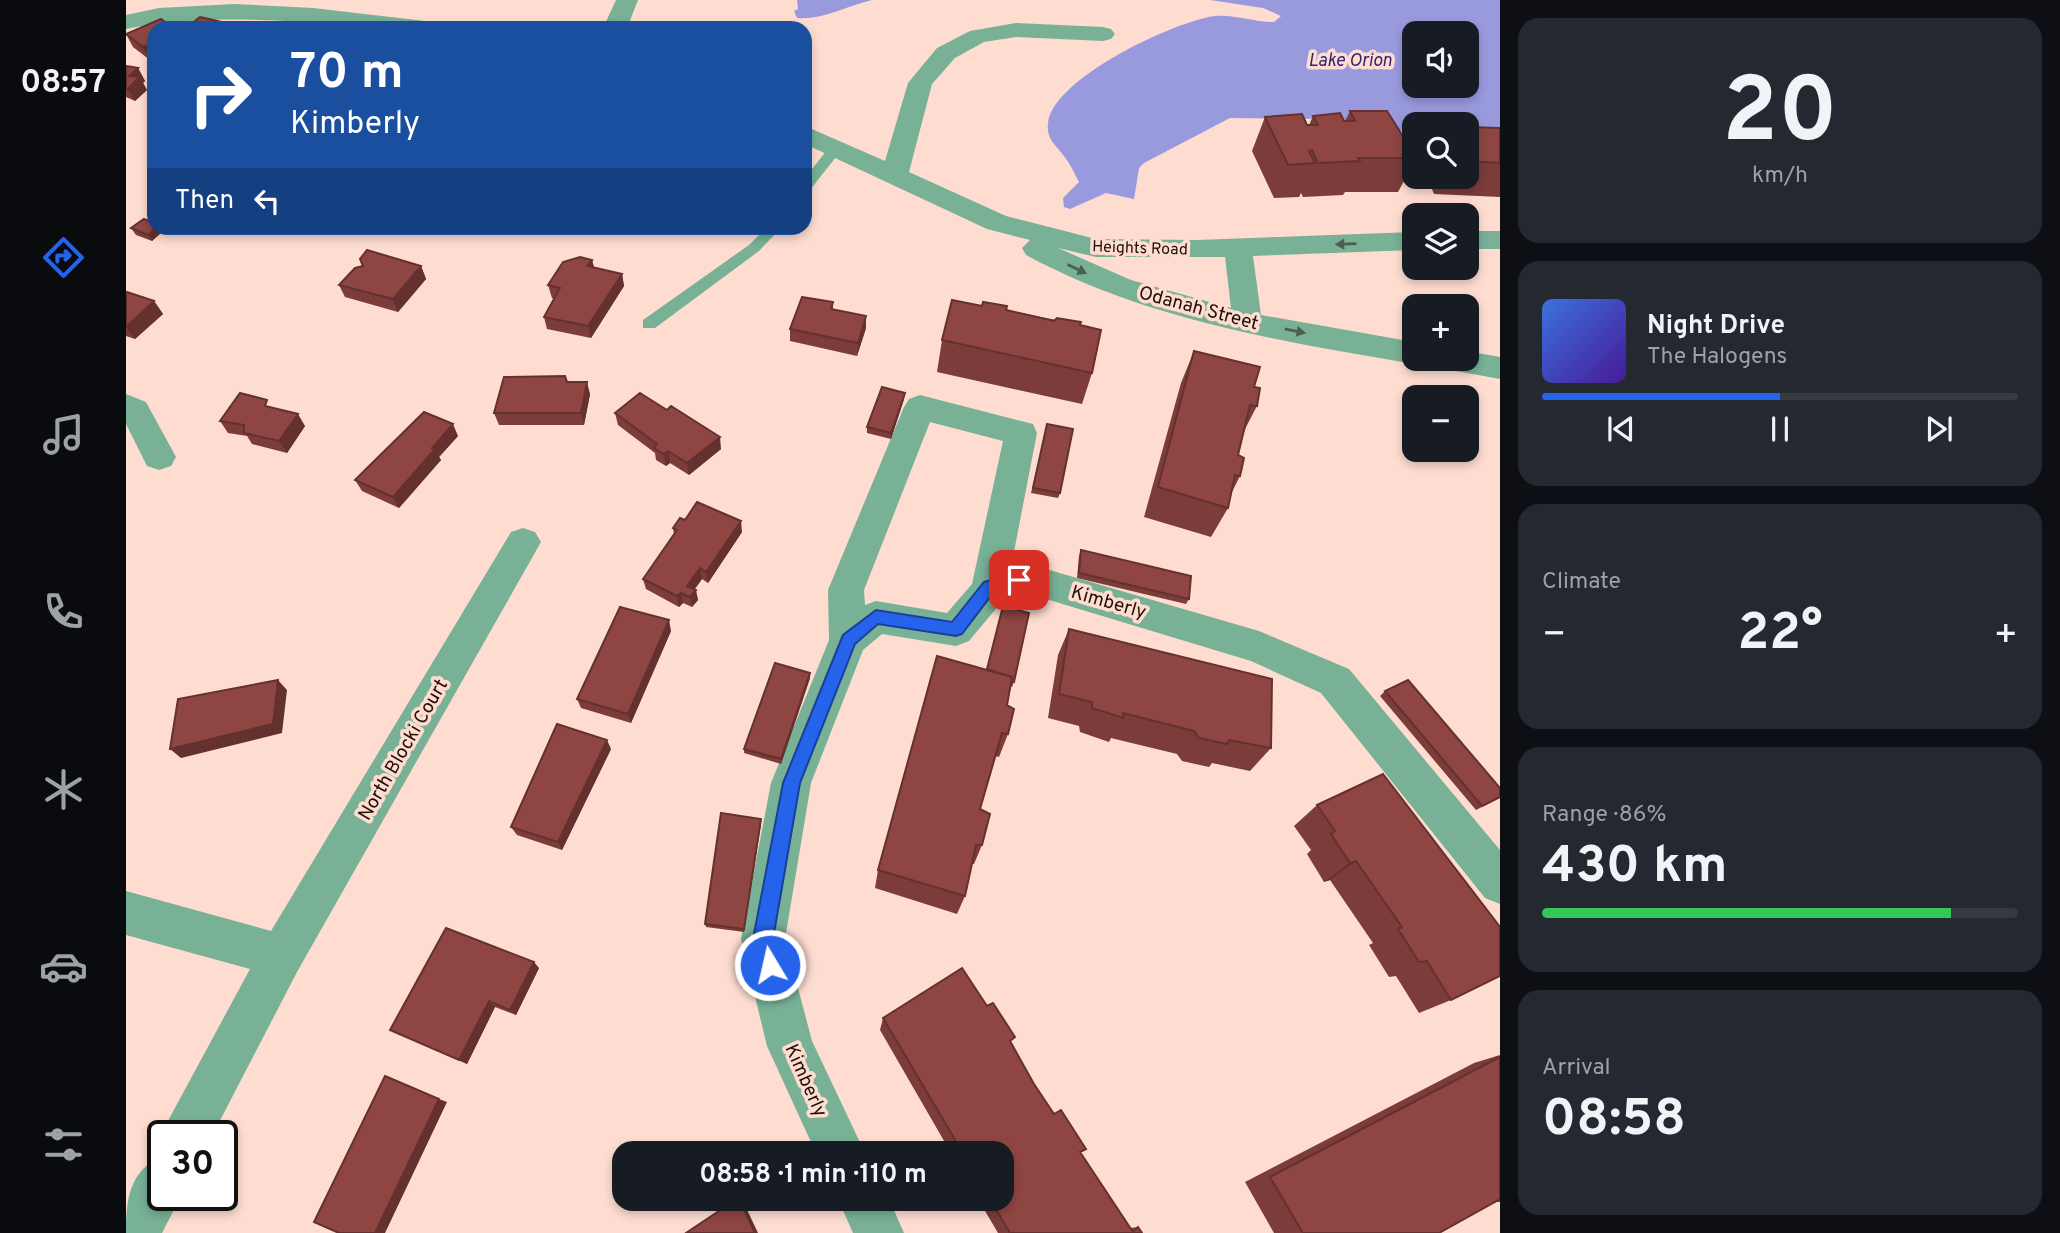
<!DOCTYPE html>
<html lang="en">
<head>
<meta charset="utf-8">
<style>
	:root { --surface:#171b24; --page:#242831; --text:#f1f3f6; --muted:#9ea1a6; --line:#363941; --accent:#2563eb }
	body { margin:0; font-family:Overpass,sans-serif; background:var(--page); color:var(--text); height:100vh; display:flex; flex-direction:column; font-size:26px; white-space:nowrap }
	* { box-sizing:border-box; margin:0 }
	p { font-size:23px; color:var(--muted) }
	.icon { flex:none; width:38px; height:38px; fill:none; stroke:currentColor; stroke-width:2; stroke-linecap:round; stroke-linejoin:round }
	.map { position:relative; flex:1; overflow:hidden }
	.sheet { display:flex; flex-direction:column; gap:18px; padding:18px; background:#0d0f14; width:560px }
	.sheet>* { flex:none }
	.banner { position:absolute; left:21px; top:21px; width:665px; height:214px; border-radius:21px; box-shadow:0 4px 10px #0003; background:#1a4fa0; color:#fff; overflow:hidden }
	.fabs { position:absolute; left:1276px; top:21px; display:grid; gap:14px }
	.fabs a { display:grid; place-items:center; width:77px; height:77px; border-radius:14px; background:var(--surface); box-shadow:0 4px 10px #0003; font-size:35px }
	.speed { position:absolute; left:21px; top:1120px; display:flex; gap:14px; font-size:35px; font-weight:700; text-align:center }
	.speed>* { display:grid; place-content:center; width:91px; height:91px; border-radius:50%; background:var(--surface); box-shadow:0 4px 10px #0003; line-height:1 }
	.speed .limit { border:4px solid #111; border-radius:10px; background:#fff; color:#111 }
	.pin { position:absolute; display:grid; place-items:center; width:60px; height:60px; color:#fff; margin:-30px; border-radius:14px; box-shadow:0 4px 10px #0006 }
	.me { position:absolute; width:77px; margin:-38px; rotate:351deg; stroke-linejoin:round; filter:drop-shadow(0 0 5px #0008) }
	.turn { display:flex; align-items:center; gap:24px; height:147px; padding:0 28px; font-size:32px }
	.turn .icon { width:91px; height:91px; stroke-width:2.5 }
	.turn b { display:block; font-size:49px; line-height:60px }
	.then { display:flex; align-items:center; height:66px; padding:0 28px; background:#0003; gap:14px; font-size:26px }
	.big { font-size:52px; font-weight:700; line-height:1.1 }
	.sheet .card { flex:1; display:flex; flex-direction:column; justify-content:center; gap:10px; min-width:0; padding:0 24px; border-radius:21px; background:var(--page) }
	.sheet .dial { align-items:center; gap:0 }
	.dial b { font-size:91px; line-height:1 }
	.song { display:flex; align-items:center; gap:21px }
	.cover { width:84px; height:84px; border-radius:10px; background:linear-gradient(135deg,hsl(220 70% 55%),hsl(260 70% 35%)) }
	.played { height:7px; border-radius:4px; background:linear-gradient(90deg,var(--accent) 50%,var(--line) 50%) }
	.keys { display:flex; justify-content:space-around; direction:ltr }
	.heat { display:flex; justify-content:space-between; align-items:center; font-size:38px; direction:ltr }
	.charge { height:10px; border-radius:5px; background:linear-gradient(90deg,#34c759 86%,var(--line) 0) }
	.trip { position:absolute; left:486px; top:1141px; width:402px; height:70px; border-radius:21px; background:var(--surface); box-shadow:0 4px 10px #0003; font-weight:700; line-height:70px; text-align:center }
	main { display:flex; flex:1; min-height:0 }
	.tabs { display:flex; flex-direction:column; width:126px; justify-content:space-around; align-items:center; background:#090b0e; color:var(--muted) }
	.tabs .icon { width:49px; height:49px }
	.tabs .on { color:var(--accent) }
	.tabs b { font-size:32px; color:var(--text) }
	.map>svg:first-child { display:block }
	.water { fill:#9999de; fill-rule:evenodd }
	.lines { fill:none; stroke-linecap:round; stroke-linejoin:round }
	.lane { fill:#78b196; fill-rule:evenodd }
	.street { fill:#78b196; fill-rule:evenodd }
	.wall { fill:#7b3c3a }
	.shaded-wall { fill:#64312f }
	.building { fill:#8f4643; stroke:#64312f; stroke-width:2 }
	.oneway { fill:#4c604e }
	.route { fill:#2563eb; stroke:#184099; stroke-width:2 }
	.labels { text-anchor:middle; stroke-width:7; stroke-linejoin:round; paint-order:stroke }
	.far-street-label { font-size:16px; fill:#210f07; stroke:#feddd0 }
	.far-water-label { font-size:18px; font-style:italic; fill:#2f2372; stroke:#feddd0 }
	.street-label { font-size:19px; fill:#210f07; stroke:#feddd0 }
</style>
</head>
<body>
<main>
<nav class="tabs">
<b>08:57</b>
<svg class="icon on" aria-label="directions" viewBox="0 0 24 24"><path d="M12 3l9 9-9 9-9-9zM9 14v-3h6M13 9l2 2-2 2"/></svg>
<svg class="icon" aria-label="music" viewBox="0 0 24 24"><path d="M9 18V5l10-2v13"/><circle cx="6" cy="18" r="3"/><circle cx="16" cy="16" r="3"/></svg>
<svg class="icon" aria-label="phone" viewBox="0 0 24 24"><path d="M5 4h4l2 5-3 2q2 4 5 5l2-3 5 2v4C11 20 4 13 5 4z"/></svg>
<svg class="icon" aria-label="climate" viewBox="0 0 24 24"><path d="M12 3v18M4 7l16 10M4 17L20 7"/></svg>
<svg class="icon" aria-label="car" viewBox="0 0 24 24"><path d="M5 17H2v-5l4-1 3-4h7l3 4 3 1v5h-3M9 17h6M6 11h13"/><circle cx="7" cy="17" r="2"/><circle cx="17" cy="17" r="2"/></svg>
<svg class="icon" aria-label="filters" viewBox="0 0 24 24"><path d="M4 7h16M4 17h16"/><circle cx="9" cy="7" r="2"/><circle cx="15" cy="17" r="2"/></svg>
</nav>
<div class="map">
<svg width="1374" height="1233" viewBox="0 0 1374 1233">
	<rect width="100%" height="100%" fill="#feddd0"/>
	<path class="water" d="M671,0H746C720,6 697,20 671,18L668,11L672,9Z
		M1084,0H1374V137L1341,134L1340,124H1288V133L1208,119L1104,118L1018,163L1013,168L1008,199L980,193L944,209L938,207L937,198L953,182C949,175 945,165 940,159C931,145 920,141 922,123C927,78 1049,21 1089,16C1108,14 1128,22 1148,22L1155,16L1137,8ZM1288,33H1340V86H1288Z"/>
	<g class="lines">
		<path class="lane" d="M710,144L717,148L684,190L679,191V178L705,145Z
			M640,228H655L633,251L529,328H517V320L623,245Z"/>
		<path class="street" d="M490,0H512L501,28H477Z
			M108,4L187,8L299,21L307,23L311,28C206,28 104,8 0,29V15L33,8Z
			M890,23L977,27L985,29L989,34L985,39L977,41L890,37L858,42L829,58L806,84L783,172L880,216L970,239L1071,240L1288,232V250L1127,256L1135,315L1288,342V359L1299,361L1288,364C1155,341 1020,320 900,255L896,248L904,240L861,229L679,144V126L759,161L782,83L811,48L844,31ZM932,248L970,257H1099L1105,308L1005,280Z
			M1340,231H1374V249H1340Z
			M1340,351L1374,357V379L1308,367L1304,359H1340Z
			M0,394L20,402L50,457L45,466L33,470L21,466L0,424Z
			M794,395L907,424L911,433L885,567L920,569L1133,631L1223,669L1374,850V904L1359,898L1195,693L1125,661L920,599H878L843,641L830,646L756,634L737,650L685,783L659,939L686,1041L739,1153H690L641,1046L615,939L645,783L703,640L702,590L778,407L783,399ZM804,422L877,441L846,584L821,613L750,601L739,605L738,590Z
			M397,528L409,532L415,542L171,972L86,1136H37V1138L36,1136L43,1119L124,969L0,935V891L145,931L385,532Z
			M37,1156V1195H56L54,1198L36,1233H0C0,1200 3,1170 37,1156Z
			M712,1199H763L778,1233H727Z"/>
	</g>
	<path class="wall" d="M28,28V58L24,60L7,47L0,34Z
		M0,66L12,68L19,81L17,83L21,90L9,101L0,97Z
		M1224,111L1288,154V163L1272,192H1219L1217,195L1177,197L1175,193L1173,197L1148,198L1126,151L1139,117L1183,125L1187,116L1219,121Z
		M1340,127L1374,128V197L1308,194L1301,177H1340Z
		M5,228L37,231L26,241L10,235Z
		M466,260L468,267L496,274L498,286L465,338L421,329L418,317L428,299L426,298L422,285Z
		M295,266L300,279L272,312L219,297L213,285Z
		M0,293L28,301L37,314L9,339L0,336Z
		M707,302V309L740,328L731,356L664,341V329Z
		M881,310L954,325L966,373L956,404L811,372L816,340Z
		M1068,351L1128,387L1131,406L1119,429L1112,455L1114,476L1105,494L1102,508L1085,537L1018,517L1055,383Z
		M441,382L464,394L458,425H373L368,413Z
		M778,399L765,439L741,433V427Z
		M146,407L179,426L161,453L126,444L121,436L102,433L94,421Z
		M489,413L595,449L563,475L544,463L540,466L530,460L529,453L492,425Z
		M921,424L934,493L932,498L905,493Z
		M332,436L313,457L315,460L273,508L236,491L229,480Z
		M547,528L616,532L582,583L576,579L569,589L572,600L566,607L557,603L553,607L520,589L517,579L548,534Z
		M955,550L1063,599L1060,604L951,578L953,556Z
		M943,629L1145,748L1124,771L1086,763L1083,767L1056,761L1051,754L985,738L983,742L954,732L953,726L922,718L932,655Z
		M545,631L505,723L455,708L451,699Z
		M860,669L888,682L886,687H885L881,705L882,734L873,757L869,756L854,809L856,845L848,864H845L839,896L831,914L749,888L752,870Z
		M684,678L655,764L618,753V749Z
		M1259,691L1374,798L1350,810L1254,696Z
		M485,749L436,850L391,835L385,827Z
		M1257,774L1325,1000L1293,1013L1270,976L1263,977L1243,945L1247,943L1204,880L1198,882L1181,854L1185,850L1168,826L1191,805Z
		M635,823L618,932L580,927L579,924Z
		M413,968L390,1015L369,1007L341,1064L264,1030Z
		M757,1018L884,1042L908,1084L1004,1228L1012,1227L1016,1233H872L852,1199H877V1153H825L754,1030Z
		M1374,1055V1202H1368L1313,1233H1148L1119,1182L1348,1063Z"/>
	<path class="shaded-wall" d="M96,22L99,28H89Z
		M28,42V58L24,60L17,47Z
		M12,68L19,81L17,83L21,90L9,101L2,89L3,76Z
		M30,228H35L37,231L26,241L22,235Z
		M466,260L469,272L461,266Z
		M295,266L300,279L272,312L267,299Z
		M496,274L498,286L465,338L462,326Z
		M28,301L37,314L9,339L0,327Z
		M740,316V328L731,356L732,343Z
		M461,382L464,394L458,425L455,413Z
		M779,393L778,399L765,439V433Z
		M172,414L179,426L161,453L153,441Z
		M327,424L332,436L313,457L315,460L273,508L267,497L306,448Z
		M594,437L595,449L563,475L561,463Z
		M542,451L544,463L540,466L538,454Z
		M615,521L616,532L582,583L580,572Z
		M574,568L576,579L563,596L561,586Z
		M570,590L572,600L566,607L564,597Z
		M555,593L557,603L553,607L551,596Z
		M543,620L545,631L505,723L502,714Z
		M684,673V678L655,764V759Z
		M152,680L161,690L156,733L55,758L44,749Z
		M481,740L485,749L436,850L432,842Z
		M635,819V823L618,932V929Z
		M1230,861L1204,880L1198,882L1224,863Z
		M408,962L413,968L390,1015L384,1010Z
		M363,1001L369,1007L341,1064L333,1060Z
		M313,1099L321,1102L259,1233H249Z
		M613,1199L617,1201L632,1233H629Z"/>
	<path class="building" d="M74,17L96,22L89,28H60Z
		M35,19L48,28H28V42L17,47L0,34Z
		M0,66L12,68L3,76L13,77L2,89L0,88Z
		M1224,111H1261L1288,154V158H1232L1234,161L1192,163L1186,150L1183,151L1189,163L1162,165L1139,117L1176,114L1181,125H1192L1187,116L1214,113L1218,121H1229Z
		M1340,127L1374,128V163L1340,161Z
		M18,219L28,223V228H30L22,235L5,228Z
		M241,250L295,266L267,299L213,285L229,268L237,266L234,259Z
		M454,257L466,260L461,266L496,274L462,326L418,317L434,288L422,285L437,262Z
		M1,292L28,301L0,327V293Z
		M676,297L707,302L705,309L740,316L732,343L664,329Z
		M826,300L856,306L857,302L881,306L880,310L928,321L931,318L955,322L954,325L975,330L966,373L816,340Z
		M1068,351L1134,367L1128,387L1134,388L1131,406L1124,405L1112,455L1118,458L1114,476L1109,475L1102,508L1032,487Z
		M439,376L441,382H461L455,413H368L378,377Z
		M756,387L779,393L765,433L741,427Z
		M114,393L141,400L139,406L172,414L153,441L118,433V425L94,421Z
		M514,393L541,410L545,406L594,437L561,463L542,451L538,454L528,448L531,444L489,413Z
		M298,412L327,424L306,448L309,449L267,497L229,480Z
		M921,424L947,429L934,493L907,488Z
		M571,502L615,521L580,572L574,568L561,586L570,590L564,597L555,593L551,596L517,579L551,530L547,528L554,518L559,520Z
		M955,550L1065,576L1063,599L953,573Z
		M877,606L903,613L888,682H886V677L861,669Z
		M494,607L543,620L502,714L451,699Z
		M943,629L1146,679L1145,748L1103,740L1101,744L1073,738L1068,731L997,713V718L966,708V702L933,694Z
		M811,656L886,677L881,705L888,709L882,734L876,733L854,809L864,814L856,845H850L839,896L752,870Z
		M649,663L684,673L655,759L618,749Z
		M152,680L147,724L44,749L52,699Z
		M1282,680L1374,788V797L1356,806L1259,691Z
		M431,724L481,740L432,842L385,827Z
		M1257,774L1374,927V976L1325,1000L1301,961L1293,962L1272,929L1276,927L1230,861L1224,863L1205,834L1209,831L1191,805Z
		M595,813L635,819L618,929L579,924Z
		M320,928L408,962L384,1010L363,1001L333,1060L264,1030Z
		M836,968L861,1006L867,1003L889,1037L884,1041L908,1084L928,1114L935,1110L960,1149L954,1152L1007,1232L1012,1227L1016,1233H884L864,1199H877V1153H837L757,1018Z
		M1374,1057V1199L1313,1233H1177L1144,1177Z
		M259,1076L313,1099L249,1233H213L188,1222Z
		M611,1199H613L629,1233H560Z"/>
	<defs><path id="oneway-solid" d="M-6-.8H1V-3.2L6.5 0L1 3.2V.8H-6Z" transform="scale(1.75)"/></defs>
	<g class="oneway">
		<use href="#oneway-solid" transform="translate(1220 244) rotate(178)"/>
		<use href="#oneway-solid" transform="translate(951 269) rotate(26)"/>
		<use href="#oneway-solid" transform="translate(1169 331) rotate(11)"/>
	</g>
	<path class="route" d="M893,573L901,580L899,584L868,592L836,634L830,636L752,624L729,644L674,783L647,939L653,965L650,972L644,975L637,972L627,939L657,783L717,635L750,610L826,622L858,582Z"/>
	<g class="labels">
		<g class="far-street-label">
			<text transform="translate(1014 247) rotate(2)" y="6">Heights Road</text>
		</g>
		<g class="far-water-label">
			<text x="1224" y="66">Lake Orion</text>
		</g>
		<g class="street-label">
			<text transform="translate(1073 307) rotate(15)" y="7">Odanah Street</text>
			<text transform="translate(983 601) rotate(16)" y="7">Kimberly</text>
			<text transform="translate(276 749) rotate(-60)" y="7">North Blocki Court</text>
			<text transform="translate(681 1080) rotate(66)" y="7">Kimberly</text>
		</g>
	</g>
</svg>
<div class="fabs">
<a><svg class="icon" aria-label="sound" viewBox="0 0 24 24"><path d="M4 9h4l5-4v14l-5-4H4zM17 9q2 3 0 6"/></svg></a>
<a><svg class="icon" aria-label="search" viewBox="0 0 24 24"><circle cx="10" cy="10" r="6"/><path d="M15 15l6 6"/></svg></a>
<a><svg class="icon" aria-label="layers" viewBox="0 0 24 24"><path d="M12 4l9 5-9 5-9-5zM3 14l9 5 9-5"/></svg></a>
<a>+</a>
<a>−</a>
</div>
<div class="speed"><div class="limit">30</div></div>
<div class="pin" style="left:893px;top:580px;background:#d93025"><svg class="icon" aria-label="arrive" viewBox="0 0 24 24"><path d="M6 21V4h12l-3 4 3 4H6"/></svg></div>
<svg class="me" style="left:644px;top:965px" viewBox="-20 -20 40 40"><circle r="17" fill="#2563eb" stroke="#fff" stroke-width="3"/><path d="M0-11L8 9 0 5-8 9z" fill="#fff"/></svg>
<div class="trip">08:58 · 1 min · 110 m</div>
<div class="banner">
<div class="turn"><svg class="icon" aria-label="right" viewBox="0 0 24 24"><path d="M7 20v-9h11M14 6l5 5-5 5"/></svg><div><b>70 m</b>Kimberly</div></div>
<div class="then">Then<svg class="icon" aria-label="left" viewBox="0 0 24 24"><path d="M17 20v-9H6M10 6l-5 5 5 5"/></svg></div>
</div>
</div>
<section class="sheet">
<div class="card dial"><b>20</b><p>km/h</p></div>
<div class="card">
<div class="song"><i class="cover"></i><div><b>Night Drive</b><p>The Halogens</p></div></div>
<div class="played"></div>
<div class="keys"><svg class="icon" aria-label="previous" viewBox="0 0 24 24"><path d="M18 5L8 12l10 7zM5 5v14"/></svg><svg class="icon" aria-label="pause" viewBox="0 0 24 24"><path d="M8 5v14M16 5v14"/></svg><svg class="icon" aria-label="next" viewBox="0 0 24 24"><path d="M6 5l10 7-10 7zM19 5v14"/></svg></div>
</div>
<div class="card"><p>Climate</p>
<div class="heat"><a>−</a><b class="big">22°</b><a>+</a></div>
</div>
<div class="card"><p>Range · 86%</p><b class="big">430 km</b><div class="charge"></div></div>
<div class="card"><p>Arrival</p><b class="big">08:58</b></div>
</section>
</main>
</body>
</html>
